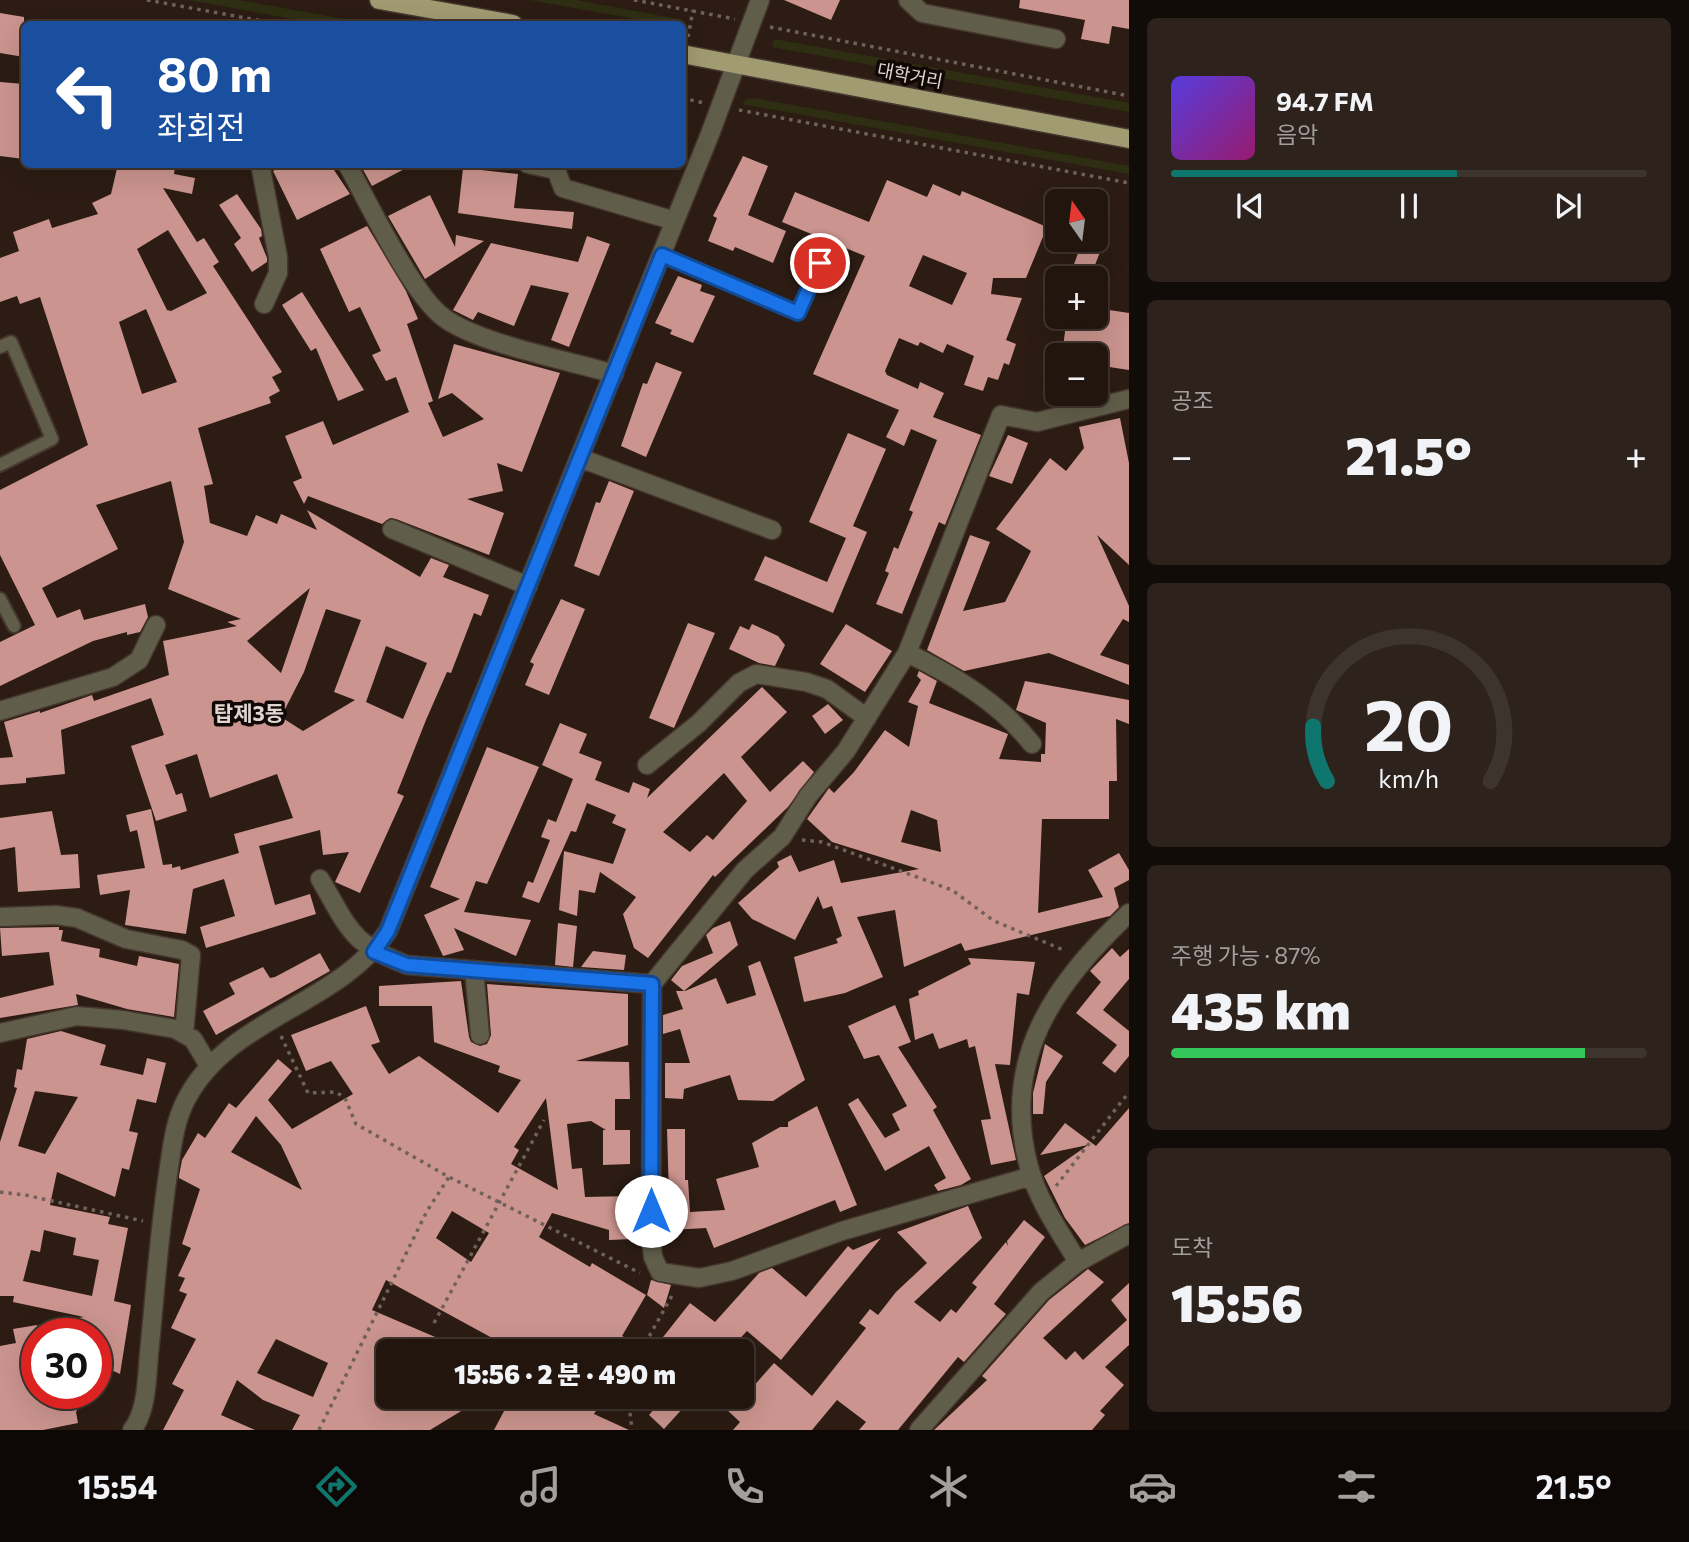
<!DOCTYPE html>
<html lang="ko">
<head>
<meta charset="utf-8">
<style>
	:root { --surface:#21150e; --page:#2d221c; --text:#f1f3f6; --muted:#a29f9e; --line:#3e342e; --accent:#0f766e }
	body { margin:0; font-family:Commissioner,"Noto Sans KR",sans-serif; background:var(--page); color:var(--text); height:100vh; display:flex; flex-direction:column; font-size:26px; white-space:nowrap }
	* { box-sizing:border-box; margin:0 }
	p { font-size:23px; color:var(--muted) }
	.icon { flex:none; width:38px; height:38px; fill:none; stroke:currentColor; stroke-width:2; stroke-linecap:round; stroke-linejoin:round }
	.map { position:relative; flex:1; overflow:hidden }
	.details { display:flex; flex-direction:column; gap:18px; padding:18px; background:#120c08; width:560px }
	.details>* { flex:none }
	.banner { position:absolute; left:21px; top:21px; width:665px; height:147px; border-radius:10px; box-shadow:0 7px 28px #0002,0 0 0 2px var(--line); background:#1a4fa0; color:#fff; overflow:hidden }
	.needle { width:46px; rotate:346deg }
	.fabs { position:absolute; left:1045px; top:189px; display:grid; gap:14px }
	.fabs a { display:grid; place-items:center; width:63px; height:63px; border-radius:10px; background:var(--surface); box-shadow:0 7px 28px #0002,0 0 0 2px var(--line); font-size:35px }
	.speed { position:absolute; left:21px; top:1318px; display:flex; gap:14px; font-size:35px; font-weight:700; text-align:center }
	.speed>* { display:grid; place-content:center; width:91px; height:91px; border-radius:50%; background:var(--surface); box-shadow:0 7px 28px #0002,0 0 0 2px var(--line); line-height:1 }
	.speed .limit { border:10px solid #d22; background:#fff; color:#111 }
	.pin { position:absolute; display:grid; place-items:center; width:60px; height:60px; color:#fff; margin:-30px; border:4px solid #fff; border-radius:50%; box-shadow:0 2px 7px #0007 }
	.me { position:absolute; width:77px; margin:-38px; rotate:0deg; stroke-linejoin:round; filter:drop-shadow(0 0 5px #0008) }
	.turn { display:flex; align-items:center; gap:24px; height:147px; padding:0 21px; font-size:32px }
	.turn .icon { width:91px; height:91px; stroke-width:2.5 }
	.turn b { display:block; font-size:49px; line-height:60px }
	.big { font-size:52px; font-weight:800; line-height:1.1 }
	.details .card { flex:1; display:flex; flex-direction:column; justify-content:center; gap:10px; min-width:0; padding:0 24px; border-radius:10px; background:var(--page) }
	.details .dial { align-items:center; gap:0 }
	.dial svg { height:182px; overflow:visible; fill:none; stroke:var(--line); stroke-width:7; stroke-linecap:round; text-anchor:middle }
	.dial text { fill:var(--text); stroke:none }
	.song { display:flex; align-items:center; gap:21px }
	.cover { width:84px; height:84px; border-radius:10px; background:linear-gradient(135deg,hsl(250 70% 55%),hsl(320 70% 35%)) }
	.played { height:7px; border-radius:4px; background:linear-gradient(90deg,var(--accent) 60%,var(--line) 60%) }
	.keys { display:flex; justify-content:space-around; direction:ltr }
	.heat { display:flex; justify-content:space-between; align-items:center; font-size:38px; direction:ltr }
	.charge { height:10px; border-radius:5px; background:linear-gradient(90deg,#34c759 87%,var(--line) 0) }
	.trip { position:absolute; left:376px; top:1339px; width:378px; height:70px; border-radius:10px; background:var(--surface); box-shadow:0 7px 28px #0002,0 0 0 2px var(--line); font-weight:800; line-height:70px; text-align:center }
	.menu { display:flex; height:112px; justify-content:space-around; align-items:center; background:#0d0806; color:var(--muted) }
	.menu .icon { width:49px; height:49px }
	.menu .on { color:var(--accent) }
	.menu b { font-size:32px; color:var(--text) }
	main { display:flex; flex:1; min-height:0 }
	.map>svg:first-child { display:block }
	.green { fill:#2e2f12 }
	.building { fill:#cb948e; fill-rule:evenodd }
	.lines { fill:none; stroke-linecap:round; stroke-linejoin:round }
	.service-casing { stroke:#45362d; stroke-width:16 }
	.minor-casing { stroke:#45362d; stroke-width:21 }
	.primary-casing { stroke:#45362d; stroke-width:21 }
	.path { stroke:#70615a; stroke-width:3.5; stroke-dasharray:3.5 5; stroke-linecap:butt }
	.service { stroke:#605d4a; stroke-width:12 }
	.minor { stroke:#605d4a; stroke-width:18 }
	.primary { stroke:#a09b71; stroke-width:18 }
	.route-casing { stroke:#114b97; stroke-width:18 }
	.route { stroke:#1a73e8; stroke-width:12 }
	.labels { text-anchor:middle; stroke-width:7; stroke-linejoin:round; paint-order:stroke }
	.street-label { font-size:18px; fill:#e1d5d0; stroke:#0f0805 }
	.quarter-label { font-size:21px; font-weight:bold; fill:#e1d5d0; stroke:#0f0805 }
</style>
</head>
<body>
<main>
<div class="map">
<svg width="1129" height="1430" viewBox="0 0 1129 1430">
	<rect width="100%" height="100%" fill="#2c1c13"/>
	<path class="green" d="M188,0H238L372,24H321Z
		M530,0H576L683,20L682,24H663Z
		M774,39L1129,103V112L772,47Z
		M754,98L1129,166V174L742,104L747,99Z"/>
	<path class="building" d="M784,0H840L831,20Z
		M1020,0H1129V29L1112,26L1109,44L1081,39L1085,20L1019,8Z
		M0,13L24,17V57L0,53Z
		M0,82L24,84V159L0,156Z
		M743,156L768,166L748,215L786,231L773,263L735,247L733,251L708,241L717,218L713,216Z
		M118,164H163L175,167L174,174L195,178L192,194L163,188L197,242L204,238L219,262L213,266L282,372L272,377L280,391L269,397L271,403L198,428L213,484L204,486L210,523L247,536L256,515L277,524L281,514L317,530L307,510L420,577L431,558L449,565L443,577L489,595L481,616L474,613L451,673L447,672L426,720L397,793L404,796L360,893L335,882L349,852L323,855L320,830L259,846L275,905L310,894L316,914L206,948L200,927L235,916L224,879L193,889L186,934L125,925L130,890L100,895L97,875L145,868L137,830L130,832L126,815L151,809L163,865L172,864V868L180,866L181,870L239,853L234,834L293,818L277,774L210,798L197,754L165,765L176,795L182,793L187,811L156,821L131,746L164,735L151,698L61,730L65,774L26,778V783L0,785V758L13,757L4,722L40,711V713L92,695L94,701L169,675L163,641L237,626L227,622L241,619L168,589L184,542L171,481L96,505L118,549L42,588L57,618L80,609L84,620L145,604L148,617L140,632L127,635V632L93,641L0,686V642L35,625L0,555V490L88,445L40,297L20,304L17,296L0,302V258L19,251L13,232L49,219L52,228L98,214L92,203L111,194ZM168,230L207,293L171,311L167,310L137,249ZM146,309L177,382L142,394L119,322ZM310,588L281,673L247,641ZM326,609L361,620L334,692L355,700L303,731L281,717L304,672ZM386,646L427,663L403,719L366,702Z
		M286,164H330L350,194L297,220L273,171Z
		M364,164H414L372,186L361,166Z
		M463,168L518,174L514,208L574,212L572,229L458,213Z
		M887,180L927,197L933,184L960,196L962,191L1047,227L1026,278H993L991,294L1022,298L1006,340L1016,344L1009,365L1004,363L998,380L988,377L983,391L964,385L974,356L947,344L943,353L920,342L918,346L899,338L885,371L887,375L918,389L920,382L944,393L933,417L981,435L945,525L939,522L902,614L876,604L889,573L885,571L894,547L898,549L913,512L909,510L937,440L911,429L904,446L886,437L899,410L813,374L865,256L782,222L795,192L869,222ZM923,255L967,273L952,305L909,286Z
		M237,194L261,229L262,236L259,238L267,258V262L252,272L234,244L241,238L219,205Z
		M430,195L455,247L456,235L484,241L425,279L388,216Z
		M367,226L406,291L418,319L407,324L433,401L428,403L443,437L484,419L452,393L438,399L454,344L560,373L522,472L497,463L503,491L467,499L504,513L489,555L396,519L390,518L382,524L308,496L304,504L293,482L302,478L285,436L323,421L333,445L409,412L396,377L386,381L372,355L381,351L360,307L349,312L320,249Z
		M587,236L610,244L569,347L551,340L569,293L531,285L514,326L478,312L473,320L453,310L491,243L578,262Z
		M1081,245L1100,252L1090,278H1069Z
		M678,276L702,285L700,291L715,296L693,343L670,334L672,330L655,323Z
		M302,292L364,390L338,401L316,348L311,351L282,305Z
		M1096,308L1129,313V370L1096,365V355H1067L1068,348L1063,347L1067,317H1096Z
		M656,362L682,372L646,457L621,446L643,383L647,384Z
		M1120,418L1129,463V565L1097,535L1129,606V622L1123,619L1100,655L1129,665V685L1049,653L964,671L927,650L970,535L990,542L963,611L1005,602L1031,551L996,529L1050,458L1066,471L1084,448L1079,427Z
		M848,433L886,449L853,526L867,532L833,613L754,580L765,556L827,582L846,538L809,522Z
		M1008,435L1028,443L1012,484L989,476Z
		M609,481L634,491L599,576L574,566L596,502L600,503Z
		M561,599L585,609L549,695L525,685L534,664L530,662Z
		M688,623L715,633L674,728L649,718Z
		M752,624L778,636L785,645L775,666L759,663L729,649L740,626L749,630Z
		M846,624L892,651L865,692L820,664Z
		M919,671L937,681L929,703L1008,734L999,759L1041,762V754H1045L1046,723L1016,710L1025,681L1129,700V724L1116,719L1117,781H1109V819H1042L1038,913L1103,897L1088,870L1119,853L1129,870V880L1114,888L1119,907L1110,916L965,951L961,943L904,967L895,910L857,917L883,977L845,993L804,1002L794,957L838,943L836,939L842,936L832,906L823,909L818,896L795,940L752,919L738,903L779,867L777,862L791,855L799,872L834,860L841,883L919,869L832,842L807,819L829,788L834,793L854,772L885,730L909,747L918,706L908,702L921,680L917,676ZM911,810L937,820L941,852L901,842Z
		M762,687L787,712L741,757L770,792L803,761L814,772L788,807L715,877L713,875L648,958L634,948L623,914L636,897L600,872L595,893L579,890L577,916L559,910L564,851L613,864L626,829L612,823L616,815L587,803L576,832L571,831L539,903L522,897L528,881L533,883L550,840L541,837L548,819L556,822L573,779L542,765L560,723L587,734L579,753L602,762L595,780L629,793L633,782L650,789L647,798ZM724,773L747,801L713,840L707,835L690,852L663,832Z
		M828,704L843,720L825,734L812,716Z
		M487,747L539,767L487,884L476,881L464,912L531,920L516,956L454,928L464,950L443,956L424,915L460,899L430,887Z
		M52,811L61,855L78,854L80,888L18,892L15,847L0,850V818Z
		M730,921L738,945L684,991L671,980L682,966L713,953L706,935L713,928Z
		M558,923L577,926L573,967L555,965Z
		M59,927V930H63L61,941L100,949L99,957L137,966L139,956L179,964L174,1017L127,1009L76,994L78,1005L0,1018V998L54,985L49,952L2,956L0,928Z
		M1112,948L1120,957L1129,949V979L1103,1010L1129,1031V1056L1115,1073L1102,1063L1117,1045L1076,1013L1101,982L1090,971Z
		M593,951L626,955L624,970L581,967Z
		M320,953L330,971L216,1035L203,1011L235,994L229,983L263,967L270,978L275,977Z
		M968,958L1035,962L1029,995L1017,993L1010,1065L995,1064L1016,1160L991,1165L981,1120L991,1119L975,1046L969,1048L967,1039L939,1049L933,1033L915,1040L909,999L919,995L918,991L971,964Z
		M760,961L805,1080L773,1101L738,1100L730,1075L684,1089L683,1099L665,1098V1063H690L680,1029L663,1034V1015L683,1009L676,991H685L716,978L727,1004L756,995L748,966Z
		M461,981L469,1037L471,1042L480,1046L487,1044L491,1035L487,984L628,994V1045L576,1061L629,1062L630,1099H615V1130H630V1164L603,1165V1130H606L591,1121L567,1124L572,1169L582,1168L585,1197L632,1196L633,1239L609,1240V1230L552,1213L539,1237L590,1267L592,1263L646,1295L622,1336L630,1340L625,1351H607L586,1340L579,1351H516L386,1280L372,1310L468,1351H388V1396H486L430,1430H292L300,1415L263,1400L237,1380L221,1415L255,1430H163L184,1390L172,1384L196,1339L171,1328L187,1294L179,1291L185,1278L178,1276L191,1248L182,1244L200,1189L179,1178V1176L182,1160L198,1133L205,1138L229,1103L236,1108L278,1059L292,1071L268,1100L292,1129L353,1094L331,1061L306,1071L291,1035L366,1006L380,1042L371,1045L389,1074L419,1056L498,1113L521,1080L498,1072L500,1066L434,1042L432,1006H379V986ZM546,1098L557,1184L558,1190L511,1164L519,1150L514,1147ZM256,1116L281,1145L302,1190L231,1152ZM452,1211L489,1233L471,1262L436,1238ZM276,1339L328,1363L313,1397L257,1373Z
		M895,1005L911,1042L898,1047L937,1107L933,1110L971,1179L961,1185L938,1191L934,1185L946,1178L929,1146L885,1171L848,1104L858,1098L885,1138L900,1130L892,1114L907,1106L879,1055L864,1059L848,1026Z
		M61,1031L106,1045L100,1065L143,1075L147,1058L166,1063L156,1103L137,1099L129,1131L138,1133L129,1170L122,1168L115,1197L57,1172L50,1205L110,1217L108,1224L128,1228L114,1301L131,1305L120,1374L96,1363V1334H39L38,1325L84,1317L13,1302L14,1296H0V1142L17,1088L14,1087L17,1069L22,1070L27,1039ZM35,1091L78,1097L45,1154L18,1146ZM44,1230L76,1238L73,1255L99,1260L92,1296L23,1281L31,1250L40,1252Z
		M1045,1044L1063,1056L1046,1082L1043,1114H1033V1093Z
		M817,1106L857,1205L840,1212L835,1200L714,1248L706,1228L670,1230L667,1129H685V1180H688L690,1212L725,1210L716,1179L759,1167L752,1143L780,1127H788V1122Z
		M1129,1108V1223L1085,1245L1065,1218L1044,1176L1088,1145L1040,1155L1065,1123L1096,1146Z
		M968,1206L982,1238L914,1302L940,1322L951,1309L956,1313L977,1287L972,1283L1006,1242L1008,1246L1007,1241L1024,1220L1045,1237L994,1304L1006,1314L964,1362L958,1357L898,1430H859L866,1422L837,1400L812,1430H733L740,1422L712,1396H742V1380L751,1389L774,1363L812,1396L866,1328L859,1323L870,1309L878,1315L896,1292L927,1263L897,1232Z
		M881,1238L781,1360L747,1331L728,1351H652L690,1303L715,1322L759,1273L772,1268L806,1297L848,1246L853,1250Z
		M1088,1269L1104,1282L1043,1338L1066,1360L1075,1351L1083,1360L1127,1320L1111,1300L1129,1283V1345L1105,1367L1124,1385L1100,1411L1105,1415L1092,1430H934L987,1380L982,1376L1049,1300Z
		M651,1280L671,1285L664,1308L647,1295Z
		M37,1325V1393H87L76,1412L78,1423L43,1430H0V1346L16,1343L13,1329Z
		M512,1396H552L563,1402L566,1396H570L597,1409L594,1414L629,1430H494Z
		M665,1396H694L664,1429L649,1415Z"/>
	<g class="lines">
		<g class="service-casing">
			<path id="service" d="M662,255L798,313L820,263
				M0,347L11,342L52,439L0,465
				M0,599L14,626"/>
		</g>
		<g class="minor-casing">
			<path id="minor" d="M908,0L922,13L1056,39
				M260,164L278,257V273L264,304
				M347,164C368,202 412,294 443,317C478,344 568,360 614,374
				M528,164L556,170L563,188L675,221
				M580,458L772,530
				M392,529L528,586
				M907,653C954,675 1000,703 1032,744
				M0,711L113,677L139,660L156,625
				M647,765L699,723L739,683L756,674L806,682L827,689L867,718
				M320,879C350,930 350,943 407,965L652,984
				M0,917L56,915L77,918L126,939L182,950L191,955L184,1034
				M474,970L480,1035
				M0,1033L77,1016L123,1020L175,1029L193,1039L209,1066
				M1032,1176L842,1231L732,1271L699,1278L660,1272L653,1257L651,1237L652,984L745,870L782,837L808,796L846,751L907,653L1001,415L1037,422L1129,399
				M1078,1262C1060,1232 1038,1201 1029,1167C1000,1059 1054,984 1129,913
				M132,1430C147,1412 147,1377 149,1354C155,1294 159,1234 168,1174C172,1148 174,1122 187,1098C230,1017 339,1005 388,931L710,134L760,0
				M919,1430L1041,1292L1078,1262L1129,1234"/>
		</g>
		<g class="primary-casing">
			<path id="primary" d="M379,0L513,24
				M682,54L1129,139"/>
		</g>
		<path class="path" d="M147,0L279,24
			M634,0L735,19
			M770,27L1129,96
			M688,37L693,10
			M682,98L704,103
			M739,110L1129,183
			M802,840L822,842L952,890L994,921L1066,951
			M281,1036L308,1093L336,1092L345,1098L356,1124L449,1177L640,1273
			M1056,1186L1129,1092
			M0,1192L25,1195L143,1221
			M434,1323L544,1120
			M641,1351L674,1292
			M628,1396L632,1430
			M319,1430L427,1211L449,1177"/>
		<use href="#service" class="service"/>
		<use href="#minor" class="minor"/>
		<use href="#primary" class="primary"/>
	</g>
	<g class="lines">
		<g class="route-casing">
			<path id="route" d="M651,1211L652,984L407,965L374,952L388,931L662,255L798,313L820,263"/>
		</g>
		<use href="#route" class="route"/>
	</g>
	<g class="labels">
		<g class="street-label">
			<text transform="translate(910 76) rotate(11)" y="6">대학거리</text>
		</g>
		<g class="quarter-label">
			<text x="249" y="721">탑제3동</text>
		</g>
	</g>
</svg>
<div class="fabs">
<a><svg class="needle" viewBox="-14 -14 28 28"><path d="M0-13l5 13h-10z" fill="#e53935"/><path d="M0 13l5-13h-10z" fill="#a29f9e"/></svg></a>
<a>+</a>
<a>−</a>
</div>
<div class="speed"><div class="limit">30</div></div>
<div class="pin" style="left:820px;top:263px;background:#d93025"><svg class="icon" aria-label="arrive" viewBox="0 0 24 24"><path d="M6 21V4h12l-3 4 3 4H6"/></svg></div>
<svg class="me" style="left:651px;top:1211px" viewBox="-20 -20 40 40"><circle r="19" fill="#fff"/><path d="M0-13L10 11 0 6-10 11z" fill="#1a73e8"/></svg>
<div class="trip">15:56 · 2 분 · 490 m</div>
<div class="banner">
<div class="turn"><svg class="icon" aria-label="left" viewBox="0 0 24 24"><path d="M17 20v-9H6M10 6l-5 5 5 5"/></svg><div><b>80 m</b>좌회전</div></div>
</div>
</div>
<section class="details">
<div class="card">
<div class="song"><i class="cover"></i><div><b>94.7 FM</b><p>음악</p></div></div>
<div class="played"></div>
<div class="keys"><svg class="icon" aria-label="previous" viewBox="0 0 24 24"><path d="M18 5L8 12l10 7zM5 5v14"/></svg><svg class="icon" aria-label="pause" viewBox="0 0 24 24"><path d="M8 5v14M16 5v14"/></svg><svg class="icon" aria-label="next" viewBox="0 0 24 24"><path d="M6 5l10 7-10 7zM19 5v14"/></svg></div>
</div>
<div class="card"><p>공조</p>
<div class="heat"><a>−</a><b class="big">21.5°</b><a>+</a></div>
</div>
<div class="card dial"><svg viewBox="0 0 100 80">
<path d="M14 69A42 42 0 1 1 86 69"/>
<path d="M14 69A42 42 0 0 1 8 45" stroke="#0f766e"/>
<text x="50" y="56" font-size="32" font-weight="700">20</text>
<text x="50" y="72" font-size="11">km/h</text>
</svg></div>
<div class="card"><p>주행 가능 · 87%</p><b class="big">435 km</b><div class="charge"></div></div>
<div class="card"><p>도착</p><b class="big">15:56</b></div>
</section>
</main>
<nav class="menu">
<b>15:54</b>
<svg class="icon on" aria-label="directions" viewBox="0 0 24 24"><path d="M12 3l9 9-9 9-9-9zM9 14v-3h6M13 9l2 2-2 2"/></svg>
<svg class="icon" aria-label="music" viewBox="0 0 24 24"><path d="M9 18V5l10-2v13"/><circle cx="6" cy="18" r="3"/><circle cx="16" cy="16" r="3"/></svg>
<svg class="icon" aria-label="phone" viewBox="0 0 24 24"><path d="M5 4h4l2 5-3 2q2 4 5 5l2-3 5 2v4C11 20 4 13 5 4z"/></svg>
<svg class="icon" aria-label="climate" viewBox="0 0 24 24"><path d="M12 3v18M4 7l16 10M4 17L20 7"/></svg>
<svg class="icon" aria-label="car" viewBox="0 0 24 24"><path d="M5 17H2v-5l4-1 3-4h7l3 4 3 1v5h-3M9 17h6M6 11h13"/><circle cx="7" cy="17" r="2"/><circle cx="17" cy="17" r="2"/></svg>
<svg class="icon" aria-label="filters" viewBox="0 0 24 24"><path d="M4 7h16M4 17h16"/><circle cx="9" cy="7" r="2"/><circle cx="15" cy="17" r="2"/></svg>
<b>21.5°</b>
</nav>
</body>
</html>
